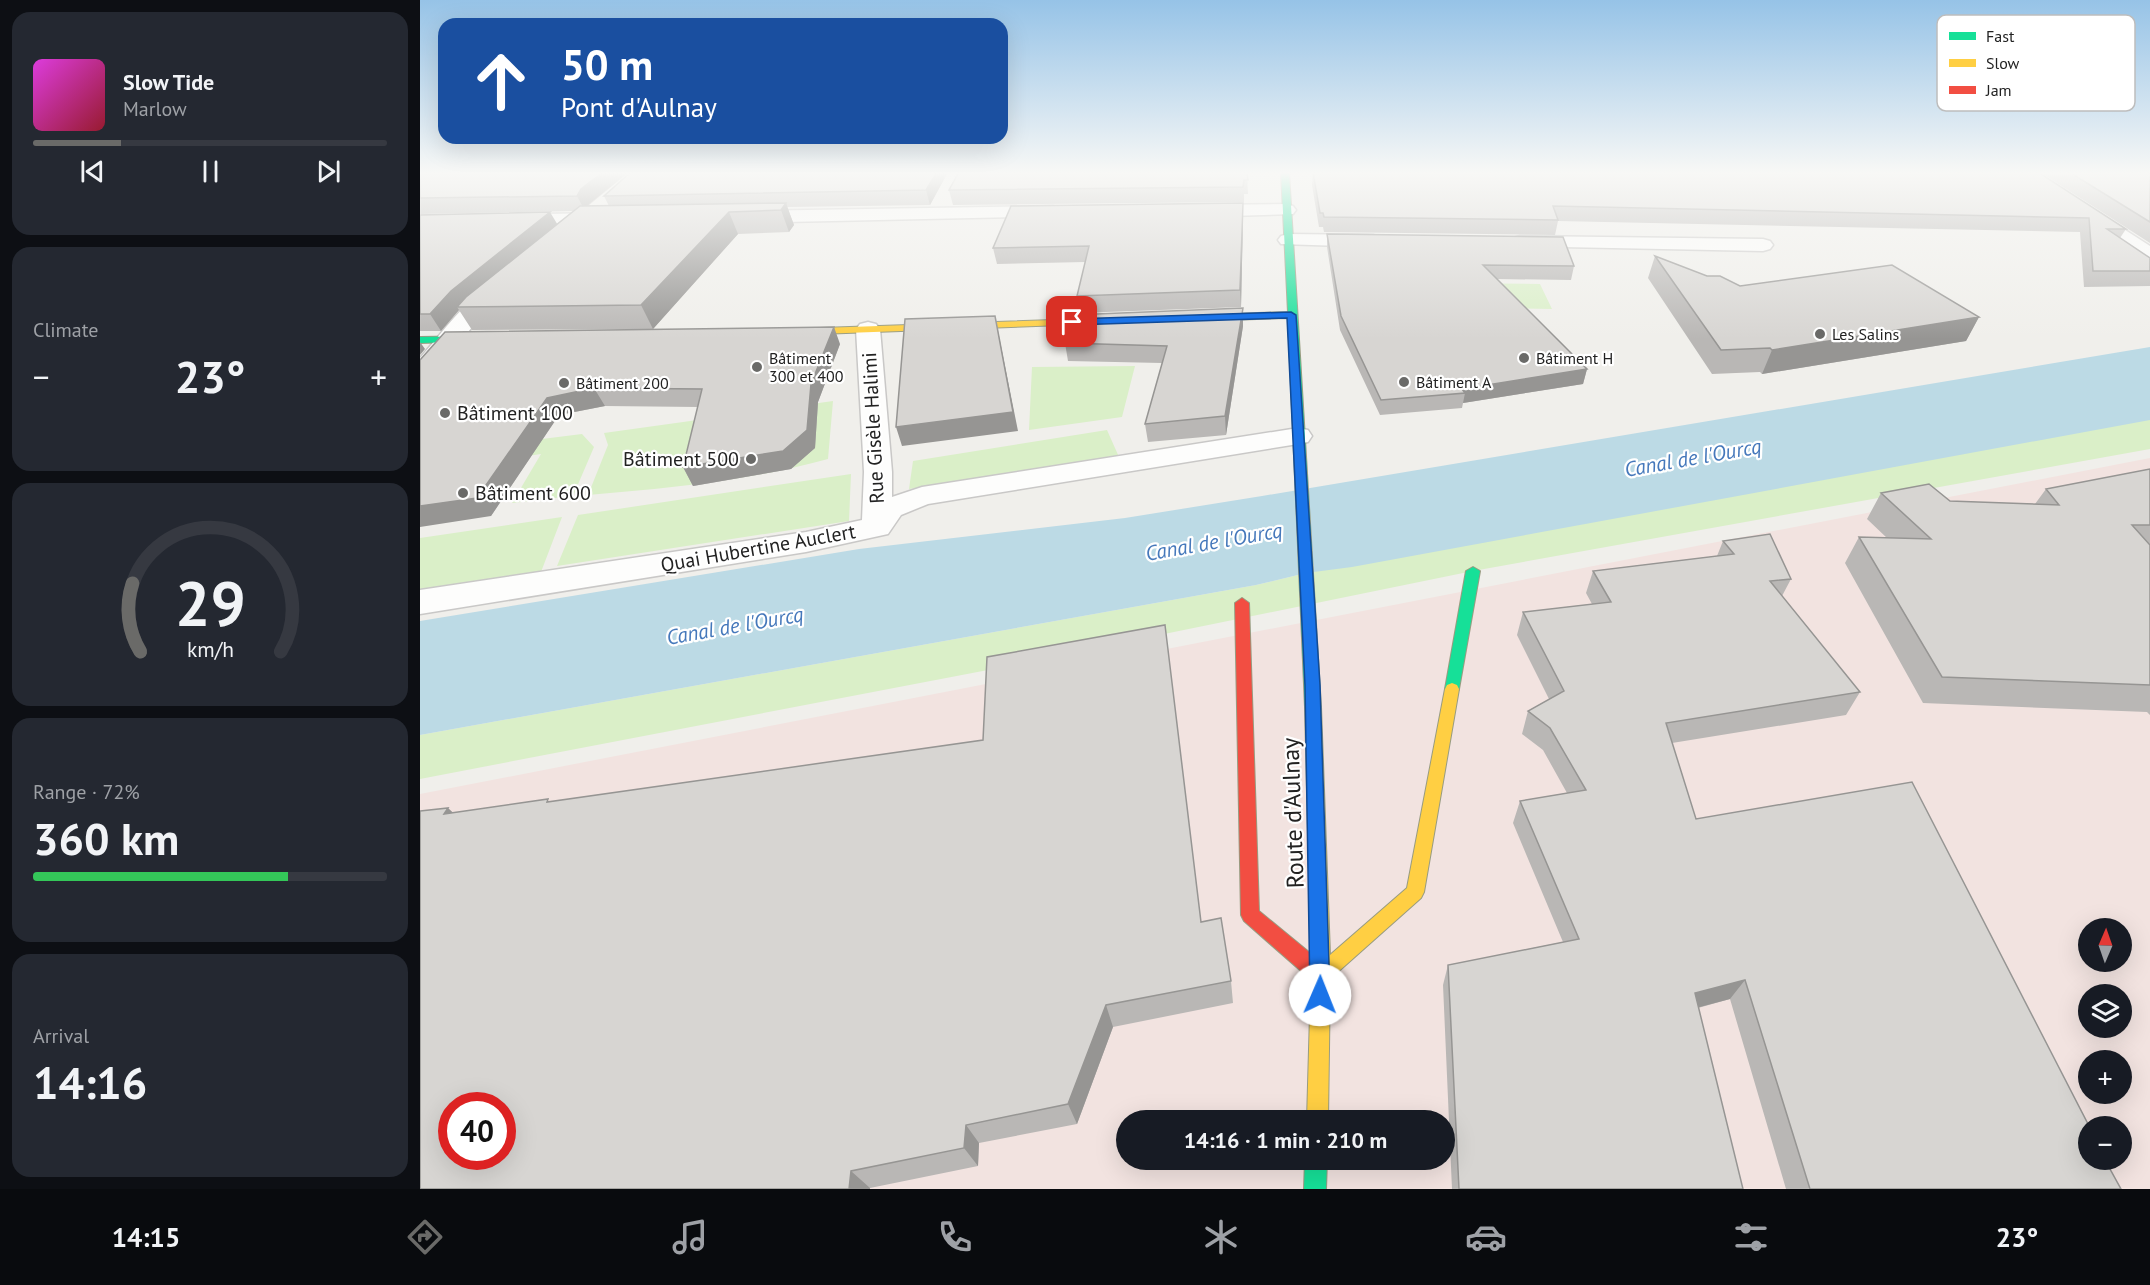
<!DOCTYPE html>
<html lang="en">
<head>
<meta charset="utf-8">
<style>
	:root { --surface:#171b24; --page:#242831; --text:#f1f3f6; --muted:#9ea1a6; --line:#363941; --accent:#6a6a68 }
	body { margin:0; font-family:"PT Sans",sans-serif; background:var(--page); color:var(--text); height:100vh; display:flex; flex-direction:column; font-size:22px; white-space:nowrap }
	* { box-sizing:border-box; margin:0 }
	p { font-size:20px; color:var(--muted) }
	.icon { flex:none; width:33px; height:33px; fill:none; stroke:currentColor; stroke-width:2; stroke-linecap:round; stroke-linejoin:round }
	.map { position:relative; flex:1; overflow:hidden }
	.sheet { display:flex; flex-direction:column; gap:12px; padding:12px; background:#0d0f14; width:420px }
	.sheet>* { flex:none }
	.top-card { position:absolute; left:18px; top:18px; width:570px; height:126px; border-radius:18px; box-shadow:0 6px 24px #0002; background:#1a4fa0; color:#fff; overflow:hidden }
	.needle { width:39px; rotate:2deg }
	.tools { position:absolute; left:1658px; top:918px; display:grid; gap:12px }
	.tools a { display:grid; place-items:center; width:54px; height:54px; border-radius:50%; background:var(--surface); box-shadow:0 6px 24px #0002; font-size:30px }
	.speed { position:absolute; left:18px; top:1092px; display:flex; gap:12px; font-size:30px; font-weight:700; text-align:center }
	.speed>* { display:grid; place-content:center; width:78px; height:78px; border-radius:50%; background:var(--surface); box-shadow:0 6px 24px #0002; line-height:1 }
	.speed .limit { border:9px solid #d22; background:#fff; color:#111 }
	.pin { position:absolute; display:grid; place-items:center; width:51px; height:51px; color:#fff; margin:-26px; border-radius:12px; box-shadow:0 3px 9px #0006 }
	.me { position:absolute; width:66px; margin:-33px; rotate:1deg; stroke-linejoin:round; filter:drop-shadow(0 0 4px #0008) }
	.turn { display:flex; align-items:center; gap:21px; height:126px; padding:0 24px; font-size:27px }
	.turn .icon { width:78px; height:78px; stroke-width:2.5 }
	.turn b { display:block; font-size:42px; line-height:51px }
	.big { font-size:45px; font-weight:700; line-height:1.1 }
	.sheet .card { flex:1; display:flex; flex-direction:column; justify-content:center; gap:9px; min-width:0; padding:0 21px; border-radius:18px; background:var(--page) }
	.sheet .dial { align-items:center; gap:0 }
	.dial svg { height:156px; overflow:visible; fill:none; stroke:var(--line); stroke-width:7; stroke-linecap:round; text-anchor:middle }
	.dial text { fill:var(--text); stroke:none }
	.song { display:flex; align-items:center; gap:18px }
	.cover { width:72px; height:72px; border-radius:9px; background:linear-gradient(135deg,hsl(300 70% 55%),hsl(350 70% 35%)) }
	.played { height:6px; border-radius:3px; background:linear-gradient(90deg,var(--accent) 25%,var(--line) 25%) }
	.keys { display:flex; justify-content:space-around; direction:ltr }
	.heat { display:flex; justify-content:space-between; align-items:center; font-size:33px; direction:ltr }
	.charge { height:9px; border-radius:4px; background:linear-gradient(90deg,#34c759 72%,var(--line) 0) }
	.trip { position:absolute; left:696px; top:1110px; width:339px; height:60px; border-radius:30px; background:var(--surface); box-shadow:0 6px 24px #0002; font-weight:700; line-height:60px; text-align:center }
	.menu { display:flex; height:96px; justify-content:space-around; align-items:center; background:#090b0e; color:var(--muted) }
	.menu .icon { width:42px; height:42px }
	.menu .active { color:var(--accent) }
	.menu b { font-size:27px; color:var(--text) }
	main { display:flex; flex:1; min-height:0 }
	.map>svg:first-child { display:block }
	.commercial { fill:#f2e3e0; fill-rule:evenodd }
	.grass { fill:#daefc8 }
	.water { fill:#bcdae5 }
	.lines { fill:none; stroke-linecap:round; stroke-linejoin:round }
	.street-casing { stroke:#c9c8c7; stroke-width:3 }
	.fast-casing { stroke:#989c81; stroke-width:2 }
	.slow-casing { stroke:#989c81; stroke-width:2 }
	.jam-casing { stroke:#989c81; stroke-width:2 }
	.street { fill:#fdfdfc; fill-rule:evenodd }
	.fast { fill:#16e098; fill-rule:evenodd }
	.slow { fill:#ffcf43; fill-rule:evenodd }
	.jam { fill:#f24e42; fill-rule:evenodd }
	.wall { fill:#b9b7b5 }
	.shaded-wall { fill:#969593 }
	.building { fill:#d7d5d2; stroke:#969593; stroke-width:1.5; fill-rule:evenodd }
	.route { fill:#1a73e8; stroke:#114b97; stroke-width:1.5 }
	.poi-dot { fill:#6a6a68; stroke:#fff; stroke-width:2 }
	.labels { text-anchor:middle; stroke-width:4.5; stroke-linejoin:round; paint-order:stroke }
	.far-poi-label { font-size:16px; fill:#222; stroke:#fff; text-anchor:start }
	.poi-label { font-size:20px; fill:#222; stroke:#fff; text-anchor:start }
	.street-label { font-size:20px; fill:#222; stroke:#fff }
	.water-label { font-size:21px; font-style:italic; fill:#4578bb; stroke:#fff }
	.near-street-label { font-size:24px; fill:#222; stroke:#fff }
	.key { fill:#fff; stroke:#bdbdbd; stroke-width:1.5 }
	.key-label { font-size:16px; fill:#222 }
</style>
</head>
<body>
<main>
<section class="sheet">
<div class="card">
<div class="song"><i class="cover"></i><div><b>Slow Tide</b><p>Marlow</p></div></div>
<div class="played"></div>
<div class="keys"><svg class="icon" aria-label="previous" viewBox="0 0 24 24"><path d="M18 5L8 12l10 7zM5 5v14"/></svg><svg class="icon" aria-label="pause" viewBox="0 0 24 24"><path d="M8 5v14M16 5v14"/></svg><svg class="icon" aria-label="next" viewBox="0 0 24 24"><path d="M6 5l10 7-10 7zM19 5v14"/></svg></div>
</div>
<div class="card"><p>Climate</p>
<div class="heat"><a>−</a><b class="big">23°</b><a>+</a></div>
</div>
<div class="card dial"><svg viewBox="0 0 100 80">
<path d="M14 69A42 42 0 1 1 86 69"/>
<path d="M14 69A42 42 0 0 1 10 34" stroke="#6a6a68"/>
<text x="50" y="56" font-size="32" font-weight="700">29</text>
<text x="50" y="72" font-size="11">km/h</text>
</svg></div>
<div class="card"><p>Range · 72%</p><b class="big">360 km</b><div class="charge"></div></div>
<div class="card"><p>Arrival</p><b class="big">14:16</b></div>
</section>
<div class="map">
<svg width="1730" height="1189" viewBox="0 0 1730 1189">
	<rect width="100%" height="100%" fill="#f0efeb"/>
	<path class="commercial" d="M1730,458V1189H0V794ZM1668,928H1701V962H1668ZM1668,994H1701V1028H1668ZM1668,1060H1701V1094H1668ZM32,1106H82V1156H32ZM706,1120H1024V1160H706ZM1668,1126H1701V1160H1668Z"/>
	<path class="grass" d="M1015,283L1120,284L1132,309L1017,307Z
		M715,366L702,417L609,430L612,367Z
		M413,401L408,459C329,481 249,488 168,495L188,445L184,433Z
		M1730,419V449L1053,571L568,670L0,779V735L836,585L886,573Z
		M687,430L699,457L489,489L493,461Z
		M162,434L174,447L153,496L92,503L121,454L64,462L81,444Z
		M431,474L429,521L137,566L158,515Z
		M142,517L121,572L0,591V538Z"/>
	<path class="water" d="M1730,347V420L932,567L886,573L836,585L0,735V621L439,549L705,518L842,496Z"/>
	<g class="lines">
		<g class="street-casing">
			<path id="street" d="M1593,172H1615L1730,246V261L1723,259Z
				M866,204L873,206L876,210L873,214L778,217L771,215L768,211L771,207L778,205Z
				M633,206L640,208L643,212L640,216L325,223L318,221L315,217L318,213L325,211Z
				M186,213L193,215L196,219L193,223L0,228V216Z
				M868,234L953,235L960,237L963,241L960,245L953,247L861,244L858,240L861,236Z
				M1100,236L1343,239L1350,241L1353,245L1350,249L1343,251L1093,246L1090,242L1093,238Z
				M78,284L86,286L89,291L86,296L59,319L9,378L0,381V358C19,337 51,291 78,284Z
				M448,322L456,324L460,329L472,472V497L502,487L878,428L888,430L892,436L888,442L878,444L508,504L481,515L468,534L386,552L0,614V590L386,532L442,520L444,472L436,329L440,324Z"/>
		</g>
		<g class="fast-casing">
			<path id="fast" d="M861,172H869L901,707L898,711L893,713L888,711L885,707L868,318L778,321L773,318L778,315L868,312Z
				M64,336L69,339L67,341L0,343V337Z
				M1053,567L1060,571L1039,689L1037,693H1027L1025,689L1046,571Z
				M885,1160H907L906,1189H884Z"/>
		</g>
		<g class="slow-casing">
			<path id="slow" d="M694,318L699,321L697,323L371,335L366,332L371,329Z
				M1032,683L1037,685L1039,689L1004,892L1001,898L910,979L908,1120H887L891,979L881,971L879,964L881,957L891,956L885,707L888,703L893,701L898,703L901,707L910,955L987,888L1025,689L1027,685Z"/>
		</g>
		<g class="jam-casing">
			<path id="jam" d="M822,598L829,603L839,911L895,957L897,964L895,971L888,973L881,971L824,921L821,915L815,603Z"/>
		</g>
		<use href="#street" class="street"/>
		<use href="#fast" class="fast"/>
		<use href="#slow" class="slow"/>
		<use href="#jam" class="jam"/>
	</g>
	<path class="wall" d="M0,172H209L168,206H189L184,196L528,172L510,205L367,207L374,225L369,232L318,234L233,329L52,330L39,310L21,331H0V215L137,224L153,211L0,214Z
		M827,172L828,194H824V202L533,205L529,190Z
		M893,172H1618L1706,229L1700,238L1730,258V286L1664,287L1660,232L1138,221L1135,235L904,232L903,227H899L892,185Z
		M1620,172H1730V243Z
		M823,203V219L821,307L659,313L657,296L665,262L577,264L573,248Z
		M907,234L1154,266L1151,280L1076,279L1167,369L1163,384L1043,403L1042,408L960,415L920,330L907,247Z
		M1235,256L1287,276L1320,286L1559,317L1546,341L1342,374L1340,372L1292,374L1228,278Z
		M823,308V326L806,435L728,442L725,424L742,363L648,361L645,343Z
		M420,344L398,402L395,448L371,469L273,486L263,467L278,407L185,406L139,415L71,516L0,360Z
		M1730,469V715L1727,712L1503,703L1425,563L1439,537L1467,538L1447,519L1461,493L1530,501L1615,504L1626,489Z
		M1303,541L1371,579L1362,596L1440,692L1426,715L1252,743L1276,819L1701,1189H1366L1310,999L1278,1008L1323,1189H1032L1023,985L1028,965L1143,942L1093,823L1100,801L1147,793L1123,750L1102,734L1108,711L1129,699L1097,635L1103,612L1172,604L1166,593L1173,571L1297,556Z
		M131,801L782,922L811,981L813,1003L693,1027L657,1124L559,1143L558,1166L450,1188V1189H0L33,813Z"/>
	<path class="shaded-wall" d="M183,172H209L169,204L165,211L157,196L161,189Z
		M517,172H528L510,205L506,190Z
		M366,203L374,225L369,232L361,210Z
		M823,203V219L821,307L820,290Z
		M130,212L139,227L42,307H37L39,310L21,331L10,314L31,291Z
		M309,212L318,234L233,329L221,305Z
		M823,308V326L806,435L805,416Z
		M575,316L598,431L482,446L476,427Z
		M1559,317L1546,341L1342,374L1352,350Z
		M414,327L420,344L398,402L395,448L371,469L273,486L263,467L391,384Z
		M0,342L5,349L0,355Z
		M1167,369L1163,384L1043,403L1045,393L1042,389Z
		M174,388L185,406L139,415L71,516L0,527V506L127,398Z
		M28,808L55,833L24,814Z
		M1325,980L1310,999L1261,1012L1275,993Z
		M686,1005L693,1027L657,1124L648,1104Z
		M546,1125L559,1143L558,1166L544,1148Z
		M431,1171L450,1188V1189H429Z"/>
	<path class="building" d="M0,172H183L161,189L157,196L0,198Z
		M211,172H517L506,190L184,196Z
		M539,172H827L828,180H824L823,187L529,190Z
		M893,172H1618L1706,229H1687L1730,258V271H1673L1669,218L1133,206L1138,220L904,217L903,213H900Z
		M1649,172H1730V222Z
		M366,203L361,210L309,212L221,305L37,307L46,297L160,206Z
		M823,203L820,290L657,296L669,246L573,248L591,206Z
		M130,212L31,291L10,314H0V215Z
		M907,234L1143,237L1154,266L1063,265L1167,369L1042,389L1045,393L961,400L921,316Z
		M1235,256L1287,276H1300L1320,286L1472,265L1559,317L1352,350L1350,348L1301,350Z
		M823,308L805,416L725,424L747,346L645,343L652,315Z
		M575,316L593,412L476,427L485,319Z
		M414,327L391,384L387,430L363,451L263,467L282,389L174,388L127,398L57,498L0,506V360L25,332Z
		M1730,469V525H1712L1730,545V685L1522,677L1439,537L1511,539L1461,493L1509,484L1530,501L1639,505L1626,489Z
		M1350,534L1371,579L1350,581L1440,692L1246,723L1276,819L1492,782L1669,1126L1668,1160H1685L1701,1189H1390L1325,980L1275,993L1323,1189H1039L1028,965L1159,939L1100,801L1166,790L1130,728L1108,711L1144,691L1103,612L1191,602L1173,571L1314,554L1303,541Z
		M745,625L781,922L801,918L811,981L686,1005L648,1104L546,1125L544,1148L431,1171L429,1189H0V811L28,808L24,814L128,799L127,802L563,740L567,657ZM32,1106H82V1156H32Z"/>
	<linearGradient id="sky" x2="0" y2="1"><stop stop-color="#96c3e7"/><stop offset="0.51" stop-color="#f8f8f6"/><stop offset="1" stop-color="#f8f8f6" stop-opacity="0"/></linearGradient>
	<rect width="1730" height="339" fill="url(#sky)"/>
	<path class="route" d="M871,312L876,315L900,685L910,995L907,1002L900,1005L893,1002L890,995L885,685L867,318L652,325L647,322L652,319Z"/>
	<g class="poi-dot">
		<circle cx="1400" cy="334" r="6"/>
		<circle cx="1104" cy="358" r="6"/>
		<circle cx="337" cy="367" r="6"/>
		<circle cx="984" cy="382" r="6"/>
		<circle cx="144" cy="383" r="6"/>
		<circle cx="25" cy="413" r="6"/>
		<circle cx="331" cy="459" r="6"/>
		<circle cx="43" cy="493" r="6"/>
	</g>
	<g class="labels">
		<g class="far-poi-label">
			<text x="1412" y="340">Les Salins</text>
			<text x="349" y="364">Bâtiment<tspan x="349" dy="18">300 et 400</tspan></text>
			<text x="1116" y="364">Bâtiment H</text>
			<text x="996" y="388">Bâtiment A</text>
			<text x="156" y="389">Bâtiment 200</text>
		</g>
		<g class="poi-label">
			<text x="37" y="420">Bâtiment 100</text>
			<text x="319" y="466" text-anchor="end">Bâtiment 500</text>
			<text x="55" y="500">Bâtiment 600</text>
		</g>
		<g class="street-label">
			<text transform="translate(453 428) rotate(-93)" y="7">Rue Gisèle Halimi</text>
			<text transform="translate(338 548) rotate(-10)" y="7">Quai Hubertine Auclert</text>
		</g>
		<g class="water-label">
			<text transform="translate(1273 458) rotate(-10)" y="7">Canal de l'Ourcq</text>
			<text transform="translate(794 542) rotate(-10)" y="7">Canal de l'Ourcq</text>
			<text transform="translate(315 626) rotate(-10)" y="7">Canal de l'Ourcq</text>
		</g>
		<g class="near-street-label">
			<text transform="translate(873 813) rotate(-92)" y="8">Route d'Aulnay</text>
		</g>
	</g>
	<rect x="1517" y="15" width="198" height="96" rx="9" class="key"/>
	<rect x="1529" y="32" width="27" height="8" fill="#16e098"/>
	<rect x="1529" y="59" width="27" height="8" fill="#ffcf43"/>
	<rect x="1529" y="86" width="27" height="8" fill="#f24e42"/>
	<g class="key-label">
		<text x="1566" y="42">Fast</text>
		<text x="1566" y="69">Slow</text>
		<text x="1566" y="96">Jam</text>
	</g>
</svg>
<div class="tools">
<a><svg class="needle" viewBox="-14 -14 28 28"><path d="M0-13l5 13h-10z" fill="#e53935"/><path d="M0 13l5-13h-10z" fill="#9ea1a6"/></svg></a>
<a><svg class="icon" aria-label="layers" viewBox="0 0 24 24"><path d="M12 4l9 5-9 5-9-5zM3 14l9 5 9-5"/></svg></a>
<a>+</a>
<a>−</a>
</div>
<div class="speed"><div class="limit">40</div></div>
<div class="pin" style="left:652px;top:322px;background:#d93025"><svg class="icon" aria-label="arrive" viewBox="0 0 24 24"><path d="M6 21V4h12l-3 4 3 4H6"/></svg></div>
<svg class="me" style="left:900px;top:995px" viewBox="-20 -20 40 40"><circle r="19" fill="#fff"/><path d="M0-13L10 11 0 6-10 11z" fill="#1a73e8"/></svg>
<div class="trip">14:16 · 1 min · 210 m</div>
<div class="top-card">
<div class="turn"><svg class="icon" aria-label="ahead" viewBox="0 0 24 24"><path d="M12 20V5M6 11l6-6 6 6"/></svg><div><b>50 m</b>Pont d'Aulnay</div></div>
</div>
</div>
</main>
<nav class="menu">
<b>14:15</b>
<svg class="icon active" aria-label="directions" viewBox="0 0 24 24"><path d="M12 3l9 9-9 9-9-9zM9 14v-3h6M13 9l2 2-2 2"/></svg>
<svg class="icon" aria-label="music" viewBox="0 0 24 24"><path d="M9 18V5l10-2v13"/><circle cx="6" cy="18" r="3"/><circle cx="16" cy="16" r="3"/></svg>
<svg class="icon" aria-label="phone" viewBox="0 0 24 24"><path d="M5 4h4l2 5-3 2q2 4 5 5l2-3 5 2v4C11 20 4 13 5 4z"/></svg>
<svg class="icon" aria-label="climate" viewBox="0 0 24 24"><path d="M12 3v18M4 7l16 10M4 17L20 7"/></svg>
<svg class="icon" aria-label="car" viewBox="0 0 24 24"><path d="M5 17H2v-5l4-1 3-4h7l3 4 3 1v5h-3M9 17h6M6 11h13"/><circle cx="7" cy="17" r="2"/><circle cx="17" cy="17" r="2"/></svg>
<svg class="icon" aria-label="filters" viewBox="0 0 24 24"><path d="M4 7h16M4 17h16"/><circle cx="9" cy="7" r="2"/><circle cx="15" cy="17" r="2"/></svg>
<b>23°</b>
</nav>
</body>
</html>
